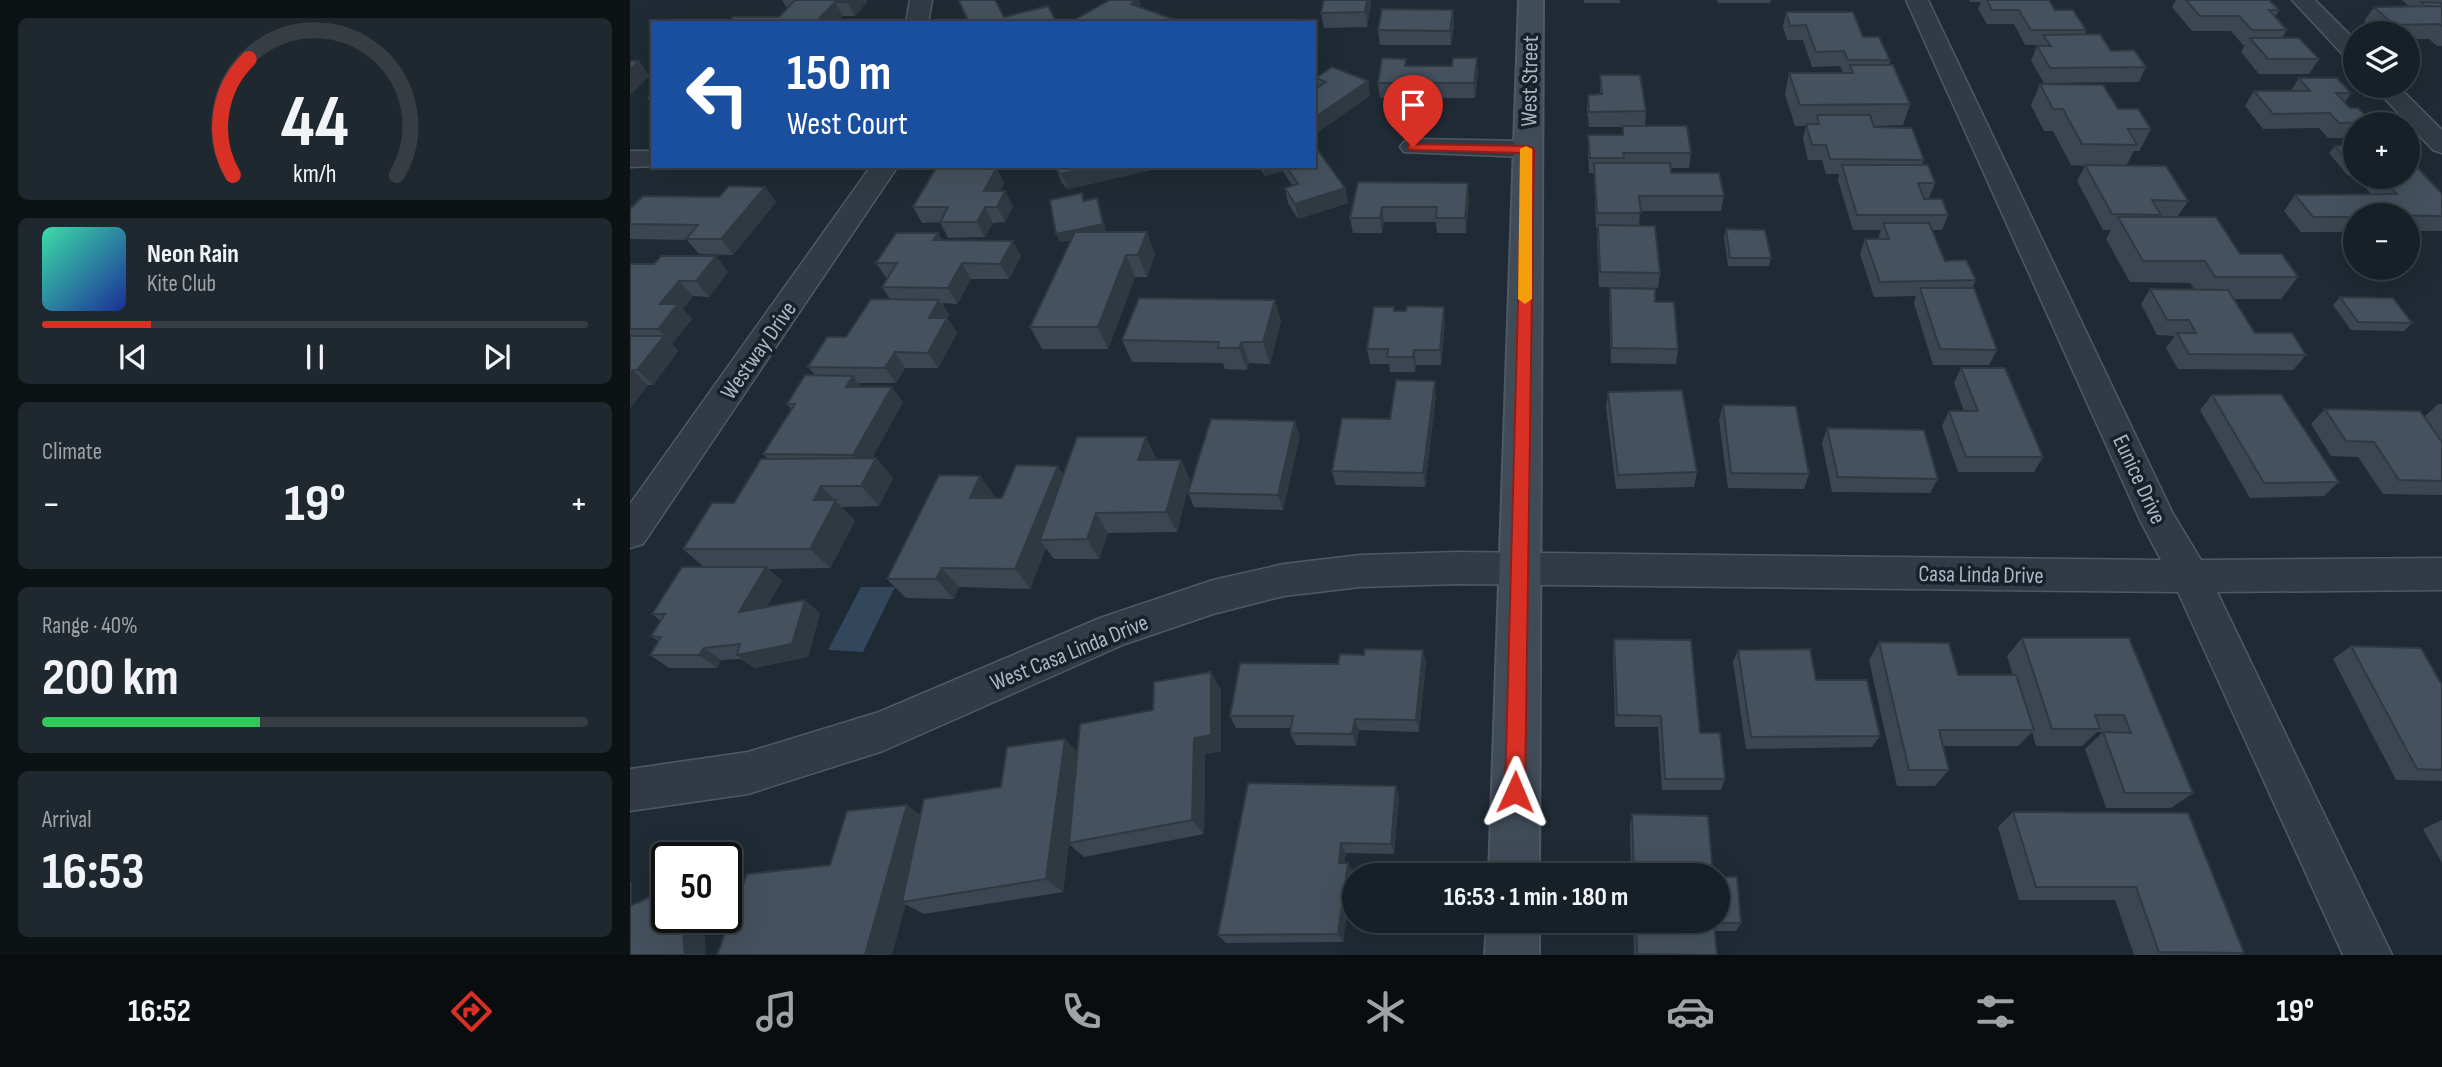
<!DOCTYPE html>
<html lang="en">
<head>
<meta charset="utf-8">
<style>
	:root { --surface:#172027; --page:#20282f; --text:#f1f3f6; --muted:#9ea3a7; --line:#363e44; --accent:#d93025 }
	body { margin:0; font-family:"Sofia Sans Condensed",sans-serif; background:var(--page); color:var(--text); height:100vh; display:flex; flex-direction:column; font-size:26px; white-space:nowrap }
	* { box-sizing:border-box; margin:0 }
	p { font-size:23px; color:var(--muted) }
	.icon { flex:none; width:38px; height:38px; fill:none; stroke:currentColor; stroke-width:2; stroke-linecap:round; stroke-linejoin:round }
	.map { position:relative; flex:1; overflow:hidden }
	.panel { display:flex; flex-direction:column; gap:18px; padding:18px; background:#0d1215; width:630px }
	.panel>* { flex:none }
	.guide { position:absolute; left:21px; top:21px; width:665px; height:147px; border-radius:0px; box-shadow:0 7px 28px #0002,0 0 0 2px var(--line); background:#1a4fa0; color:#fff; overflow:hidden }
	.tools { position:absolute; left:1713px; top:21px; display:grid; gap:14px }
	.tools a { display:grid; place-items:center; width:77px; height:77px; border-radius:50%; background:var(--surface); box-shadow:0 7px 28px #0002,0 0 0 2px var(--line); font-size:35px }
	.speed { position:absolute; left:21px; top:842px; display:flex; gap:14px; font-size:35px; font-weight:700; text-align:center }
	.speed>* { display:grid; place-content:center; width:91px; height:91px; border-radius:50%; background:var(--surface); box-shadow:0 7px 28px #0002,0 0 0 2px var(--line); line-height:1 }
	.speed .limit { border:4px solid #111; border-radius:10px; background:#fff; color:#111 }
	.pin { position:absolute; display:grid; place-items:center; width:60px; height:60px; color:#fff; margin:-72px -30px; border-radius:50% 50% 50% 0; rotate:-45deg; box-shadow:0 0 7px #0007 }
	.pin .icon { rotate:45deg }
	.me { position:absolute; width:77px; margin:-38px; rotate:1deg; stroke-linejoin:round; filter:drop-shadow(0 0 5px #0008) }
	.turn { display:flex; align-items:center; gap:24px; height:147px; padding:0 21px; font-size:32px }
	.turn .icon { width:91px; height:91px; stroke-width:2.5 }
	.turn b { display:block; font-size:49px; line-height:60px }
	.big { font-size:52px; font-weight:700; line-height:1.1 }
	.panel .tile { flex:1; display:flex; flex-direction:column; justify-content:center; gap:10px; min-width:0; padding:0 24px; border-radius:10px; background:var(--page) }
	.panel .dial { align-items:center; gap:0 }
	.dial svg { height:182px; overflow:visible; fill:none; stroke:var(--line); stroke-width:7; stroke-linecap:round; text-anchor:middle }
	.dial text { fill:var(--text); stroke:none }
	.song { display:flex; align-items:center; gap:21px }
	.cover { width:84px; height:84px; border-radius:10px; background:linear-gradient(135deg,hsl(160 70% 55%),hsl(230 70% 35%)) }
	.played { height:7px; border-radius:4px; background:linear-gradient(90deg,var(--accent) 20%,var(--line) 20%) }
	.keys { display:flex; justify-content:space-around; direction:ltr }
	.heat { display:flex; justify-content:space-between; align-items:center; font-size:38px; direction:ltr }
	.charge { height:10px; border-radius:5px; background:linear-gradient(90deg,#34c759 40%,var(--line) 0) }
	.trip { position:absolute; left:712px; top:863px; width:388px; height:70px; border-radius:35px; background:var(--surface); box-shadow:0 7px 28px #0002,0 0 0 2px var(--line); font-weight:700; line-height:70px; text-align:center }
	.dock { display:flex; height:112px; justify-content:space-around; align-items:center; background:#090d10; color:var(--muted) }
	.dock .icon { width:49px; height:49px }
	.dock .active { color:var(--accent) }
	.dock b { font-size:32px; color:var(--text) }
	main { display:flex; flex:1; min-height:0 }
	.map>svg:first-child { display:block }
	.water { fill:#32475c }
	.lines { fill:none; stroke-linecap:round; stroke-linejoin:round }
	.street-casing { stroke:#4f5963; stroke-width:3 }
	.secondary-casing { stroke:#4f5963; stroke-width:4 }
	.street { fill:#323b45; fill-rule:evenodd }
	.secondary { fill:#404b58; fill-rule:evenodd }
	.wall { fill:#3b4651 }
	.shaded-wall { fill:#303942 }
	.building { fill:#45515e; stroke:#303942; stroke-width:2 }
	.route { fill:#d93025; stroke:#8d1f18; stroke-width:2 }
	.slow { fill:#f59e0b }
	.labels { text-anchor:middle; stroke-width:7; stroke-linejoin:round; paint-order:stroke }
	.street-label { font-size:23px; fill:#abb6c2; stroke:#182029 }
</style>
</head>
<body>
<main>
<section class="panel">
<div class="tile dial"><svg viewBox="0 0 100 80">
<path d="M14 69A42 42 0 1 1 86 69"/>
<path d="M14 69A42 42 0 0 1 21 18" stroke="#d93025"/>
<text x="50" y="56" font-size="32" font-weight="700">44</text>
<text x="50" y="72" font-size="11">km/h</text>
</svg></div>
<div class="tile">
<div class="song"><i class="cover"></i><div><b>Neon Rain</b><p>Kite Club</p></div></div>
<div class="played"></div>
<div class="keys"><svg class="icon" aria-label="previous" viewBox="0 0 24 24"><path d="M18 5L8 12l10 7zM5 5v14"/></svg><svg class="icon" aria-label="pause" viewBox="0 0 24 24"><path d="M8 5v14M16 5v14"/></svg><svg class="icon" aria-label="next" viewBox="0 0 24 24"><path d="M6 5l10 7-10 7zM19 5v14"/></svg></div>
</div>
<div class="tile"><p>Climate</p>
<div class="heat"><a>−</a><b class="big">19°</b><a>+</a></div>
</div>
<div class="tile"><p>Range · 40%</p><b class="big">200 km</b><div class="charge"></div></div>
<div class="tile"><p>Arrival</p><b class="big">16:53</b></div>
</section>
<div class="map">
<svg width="1812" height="955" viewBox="0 0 1812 955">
	<rect width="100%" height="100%" fill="#1f2a34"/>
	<path class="water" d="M231,587H265L233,652L198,650Z"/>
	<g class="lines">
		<g class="street-casing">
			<path id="street" d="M280,0H302L298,23H276Z
				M1276,0H1298L1542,512L1571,560L1812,558V590L1587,592L1762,955H1713L1548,592L827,584L730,587L654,596L583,614L495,644L253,751L118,794L0,811V769L118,752L249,712L470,618L583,580L654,564L730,555L827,552L1531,560L1510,520Z
				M1662,0H1685L1726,41V62L1718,60Z
				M1743,86H1768L1812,130V153L1803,150Z
				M783,139L898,141L907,144L911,149L907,154L898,157L774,152L770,147L774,142Z
				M0,151H23V166H25L0,167Z
				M241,166H268L13,544L0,548V504Z"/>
		</g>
		<g class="secondary-casing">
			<path id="secondary" d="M889,0H913L909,875H859Z
				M857,920H909V955H855Z"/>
		</g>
		<use href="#street" class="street"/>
		<use href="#secondary" class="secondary"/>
	</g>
	<path class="wall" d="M152,0H236L237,2L225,16H213L207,23H97L149,17L157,8Z
		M694,0H740L741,4L737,27L694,28L691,13Z
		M954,0H990V3H954Z
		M1087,0H1141L1140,3H1088Z
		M1339,0H1419L1425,10L1456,30L1455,34L1481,51L1516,67L1509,82L1414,83L1401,61L1407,46L1409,45H1395L1384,24H1357L1348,9L1351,2H1340Z
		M1546,0H1639L1649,10L1645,17L1657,30L1652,38L1689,59L1679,74H1629L1611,52L1615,45H1613L1601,31H1562L1542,7Z
		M1772,0H1812V46H1807L1799,39H1778V33H1747L1734,21L1744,7L1779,6Z
		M823,10L824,24L821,45H750L748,30Z
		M1156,12L1233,37L1260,60L1259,65L1280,104L1273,125L1244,126V127L1294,160L1292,165L1305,183L1299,198H1294L1318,215L1312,230H1302L1315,261L1346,280L1342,288L1367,350L1359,365H1303L1284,303L1286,296L1244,297L1230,254L1235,239H1248L1251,230H1223L1208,180L1209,174H1196L1192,160H1178L1173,139L1176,126H1165L1155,94L1159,73H1213L1210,66L1182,67L1173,40H1157L1153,27Z
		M848,73L845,98H750L748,83Z
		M970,75L1016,111L1015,126L1061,153L1059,168H1041V173L1094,196L1091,211H1010L1009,226L1030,273L1028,288L969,287L967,241L968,228H966L964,173H959L958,150V135H992L993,127H959L957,110L958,95L970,94Z
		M686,78L738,81L740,96L687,88Z
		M1669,78L1721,93L1715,102L1720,108L1742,122L1740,124H1726V138H1698L1689,128L1633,129L1615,106L1624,91H1661Z
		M1410,84L1488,109L1521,129L1509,151H1504L1496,166L1558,201L1548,216H1531L1530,217L1610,254L1668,277L1651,299H1604L1625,333L1676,355L1663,370L1548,369L1536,348L1545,336L1527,335L1511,304L1520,289H1564L1560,283L1500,282L1476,239L1481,230H1473L1447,181L1455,166L1441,165L1423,131H1414L1401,105Z
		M23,92V104L17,98Z
		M1705,146H1726V176H1718L1699,153Z
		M318,166H368L367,169L374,183L370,191L383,206L375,222L363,223L355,237L318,238L310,222L292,223L283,207Z
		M425,166H539L438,189L432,183Z
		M629,166H684L715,188L718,203L668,219L658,203L655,188L662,185L653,171L635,176Z
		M1736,177H1778L1812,194V231H1778V215H1726V232H1671L1654,211L1665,195H1742L1731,183Z
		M728,182L839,199L836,233H807L806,222H754L752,233H723L720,218Z
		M135,187L146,202L103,255L69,254L57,240L0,239V209L89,197Z
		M456,200L470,206L476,232L525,254L517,277H505L478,349H412L400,327L441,240L430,242Z
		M1096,229L1141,258L1139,266H1098L1094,237Z
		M312,241L391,256L379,279H341L327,304L312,303L319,315L317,318L327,333L308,368H275L266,383H228L231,387L273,402L242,458H246L263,478L249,506L212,507L225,521L200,568L138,569L152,581L136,607L190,613L178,657L124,668L111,659L91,660L87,668H39L20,655L28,641L21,636L31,621L22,614L74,567L53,549L104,503L138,459L133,454L162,410L157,404L185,375L178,367L216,337L260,299L252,287L257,279L246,263Z
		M0,264L98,272L79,297L63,296L53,309L62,319L42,344L48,351L23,385H18L0,408Z
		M980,288L1025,302L1048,349L1046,364L981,363L979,304Z
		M1710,297L1782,323L1774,331L1721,330L1703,305Z
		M645,300L651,322L640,364L619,363L617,370L595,369L593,363L502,362L492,340Z
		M764,307L765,311L815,322L811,365H786L785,372H760L759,364H740L737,349Z
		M1331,368L1413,457L1404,472H1328L1312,426L1319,411H1334L1324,383Z
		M978,392L1067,472L1064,487L986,489L976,407Z
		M1582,395L1709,482L1694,496L1620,498L1570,410Z
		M806,396L795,487L706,485L702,471L760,419Z
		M1808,404H1812V495L1753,494L1728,457L1701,456L1681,424L1695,409L1794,417Z
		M1093,405L1179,474L1174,489L1098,488L1089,420Z
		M1197,428L1308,479L1300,493L1202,492L1192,443Z
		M670,436L653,510L564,507L558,493Z
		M526,458L525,460H551L560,480L547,532L478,533L469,559H424L416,548L400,589L329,587L324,599L276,598L257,579L365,496L364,498H372L434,475Z
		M1392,638H1499L1563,793L1541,808H1476L1455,749L1473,732H1476H1467L1452,746H1406L1402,732L1388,746H1313L1319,770L1305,786H1267L1239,660L1249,642L1328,675H1383L1377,656Z
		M984,639L1070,733L1095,779L1091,790H1032L1028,727H985L983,652Z
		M1721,646L1812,685V781L1766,780L1703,659Z
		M1108,650L1250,736L1242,747L1116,749L1103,662Z
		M796,662L789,732L729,730L726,746L666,745L660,733L661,728H606L600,716L708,664Z
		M591,690V751L575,754L574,834L454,857L439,844L433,892L294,914L200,865L291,815L371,787L435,739L447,752L523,710Z
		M766,786L769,797L764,854L716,853L714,863L723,872L713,942L596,943L588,935Z
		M1383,812L1614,953L1610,955H1504L1485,900H1389L1368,827Z
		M1002,814L1083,875H1001L1000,824Z
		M1812,820V863L1793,829Z
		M1003,920H1088L1111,923L1106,931H1085L1087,955H1004Z"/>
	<path class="shaded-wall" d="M219,0H236L237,2L225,16L217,2Z
		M507,0H509L513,14L501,4Z
		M737,0H740L741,4L737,27L735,12Z
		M205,2L213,16L207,23H185Z
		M823,10L824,24L821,45L820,31Z
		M847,58L848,73L845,98L844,83Z
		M9,61L20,76L0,95V69Z
		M738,81L740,96L684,135V118Z
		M352,166H368L367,169L374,183L362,206L354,191Z
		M465,166H539L438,189L431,174Z
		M633,166H652L653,171L635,176Z
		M838,183L839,199L836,233L835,218Z
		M135,187L146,202L103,255L91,239Z
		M715,188L718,203L668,219L665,204Z
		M375,191L383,206L375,222L367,207Z
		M467,198L470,206L476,232L430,242L426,234Z
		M355,207L363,223L355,237L347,222Z
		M752,207L754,222L752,233L750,218Z
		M517,232L525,254L517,277L508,255Z
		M308,233L317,249L303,240Z
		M383,241L391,256L379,279L370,264Z
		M496,255L505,277L478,349L468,327Z
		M86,256L98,272L79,297L66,281Z
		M332,263L341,279L327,304L318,288Z
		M49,281L63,296L53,309L62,319L42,344L28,329L30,304Z
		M309,300L319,315L317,318L327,333L308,368L298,353L299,318Z
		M645,300L651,322L640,364L633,342Z
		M814,307L815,322L811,365L810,350Z
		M34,336L48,351L23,385L7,370Z
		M612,342L619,363L617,370L609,348Z
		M784,350L786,365L785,372L783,357Z
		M265,352L275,368L266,383L255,368Z
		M3,370L18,385L0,408V373Z
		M223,376L234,391L216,387Z
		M805,381L806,396L795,487L793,473Z
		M262,387L273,402L235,470L223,455Z
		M665,421L670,436L653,510L648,495Z
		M516,437L526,458L519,480L508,460Z
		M246,458L263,478L249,506L231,486Z
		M551,460L560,480L547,532L536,512Z
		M428,466L440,486L410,540L416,548L400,589L385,569Z
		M350,476L365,496L355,518L340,498Z
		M191,486L225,521L200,568L180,549L184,500Z
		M466,513L478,533L469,559L457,539Z
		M136,567L152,581L126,626L109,612Z
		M312,568L329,587L324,599L306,579Z
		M175,600L190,613L178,657L124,668L107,655Z
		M74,648L91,660L87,668L69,655Z
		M793,650L796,662L789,732L786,720Z
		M581,672L591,690V751L575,754L574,834L562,820L564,738Z
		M725,719L729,730L726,746L722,734Z
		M435,739L450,755L433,892L416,879Z
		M766,786L769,797L764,854L761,844Z
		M277,805L298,820L272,902L276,904L262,955H235Z
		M711,843L716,853L713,872L709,863Z
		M718,863L723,872L713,942L708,934Z
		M0,882H2V925L0,924Z
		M52,917H73L76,955H55Z"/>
	<path class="building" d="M165,0H219L217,2H205L185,23H97L103,17H149Z
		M331,0H365L374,17L418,6L427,23H339L329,1Z
		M480,0H507L501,4L554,23H452L444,20Z
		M694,0H737L735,12L691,13Z
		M1357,0H1419L1425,10H1443L1456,30H1401L1389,10H1362Z
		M1556,0H1639L1649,10H1639L1657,30H1622L1609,16H1570Z
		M1791,2L1812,3V6H1795Z
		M1812,6V26L1810,24L1764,25L1744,7Z
		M752,9L823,10L820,31L748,30Z
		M1156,12H1223L1233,37H1249L1260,60H1218L1214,51L1186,52L1176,25L1160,26Z
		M1470,34L1481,51L1504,50L1516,67L1420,68L1407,46H1421L1413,35Z
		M1620,38H1669L1689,59H1638Z
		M752,58L776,59L775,66H822L823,58H847L844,83H748Z
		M0,61H9L0,69Z
		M1220,65H1263L1280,104L1170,105L1159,73H1223Z
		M702,67L738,81L684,118V90L696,82L686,78Z
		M970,75H1010L1016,111L959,112L958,95L972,94Z
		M1669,78H1707L1721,93H1706L1720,108H1728L1742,122L1709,123L1700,113L1643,114L1624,91H1680Z
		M1410,84L1473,85L1488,109H1508L1521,129H1498L1507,145L1452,144L1433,109H1423Z
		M1187,115H1240L1244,127L1282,128L1294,160L1200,159L1196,145H1182L1176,124H1189Z
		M993,126H1057L1061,153H993L994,158H960L958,135H993Z
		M684,145L715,188L665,204L655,188L668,184L656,166H684Z
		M1705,146H1726V168H1723Z
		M964,163H1040L1041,173H1089L1094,196H1009L1011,213H967Z
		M1212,165H1298L1305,183H1288L1294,199H1312L1318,215H1227Z
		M1455,165L1536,166L1558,201L1522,200L1531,215L1482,214Z
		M318,166L367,167L354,191H375L367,207H355L347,222H310L318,207H283L306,168H317Z
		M425,166H465L431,174L425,168Z
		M1787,167L1812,194V216L1726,215V217H1683L1665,195L1767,194L1751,177H1778V168Z
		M728,182L838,183L835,218H806L807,207H752L750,218H720Z
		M99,186L135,187L91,239H56L68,225L0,224V209L13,196L89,197Z
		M452,193L453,201L467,198L473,224L426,234L420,200Z
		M1488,217H1586L1610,254H1652L1668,277H1585L1575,261H1513Z
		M1253,223H1299L1315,261L1336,260L1346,280L1250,282L1235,239H1259Z
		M968,225L1025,226L1030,273L970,272Z
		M1096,229L1135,230L1141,258H1100Z
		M445,232H517L508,255H496L468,327H400Z
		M266,233H308L303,240L383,241L370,264L332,263L318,288L252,287L267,263H246Z
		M31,256H86L66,281H49L30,304H48L28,329H0V264H24Z
		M980,288L1025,289V302H1044L1048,349L982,348Z
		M1290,288H1344L1367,350L1310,349Z
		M1520,289L1598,290L1625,333H1662L1676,355L1559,354L1547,333H1566L1559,320H1537Z
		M1710,297L1763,298L1782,323L1728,322Z
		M509,298L645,300L633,342H612L609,348H588L589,342L492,340Z
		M241,299L309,300L299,318H317L298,353L265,352L255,368L178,367L197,337H216Z
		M777,306L814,307L810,350H784L783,357H757L758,349H737L744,307H764V311H776Z
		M0,336H34L7,370H3L0,373Z
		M1331,368H1375L1413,457H1336L1319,411H1348Z
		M175,375L223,376L216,387H262L223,455L133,454L165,404H157Z
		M766,380L805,381L793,473L702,471L712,418L760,419Z
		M1052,390L1067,472L988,475L978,392Z
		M1651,394L1709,482L1634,483L1582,395Z
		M1093,405L1166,406L1179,474L1101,473Z
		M1695,409L1790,411L1812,442V481L1769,480L1744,442L1716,441Z
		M581,419L665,421L648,495L558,493Z
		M1197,428L1294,430L1308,479L1208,477Z
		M447,437H516L508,460H551L536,512L466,513L457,539L410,540Z
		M246,458L231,486H191L184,500H206L180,549H53L82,503H104L131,459Z
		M386,465L428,466L385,569L312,568L306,579H257L309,475L350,476L340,498H372Z
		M52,567H136L109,612L175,600L162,644L107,655L110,644L74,648L69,655H20L31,637L21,636L35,614H22Z
		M1392,638H1499L1563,793H1495L1473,732L1501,733L1494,715H1465L1470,729H1422Z
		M984,639L1061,640L1070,733H1090L1095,779H1035L1031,716L987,715Z
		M1249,642L1319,643L1328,675H1386L1404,730H1309L1319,770H1279Z
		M1721,646L1791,648L1812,685V770L1787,769Z
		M735,649L793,650L786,720L725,719L722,734L660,733L663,716H600L610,663L708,664L710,654L734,655Z
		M1180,649L1186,680H1237L1250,736L1121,737L1108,650Z
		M581,672V735L564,738L562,820L439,843L450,724L523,710L524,682Z
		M435,739L416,879L272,902L294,799L371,787L377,747Z
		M618,783L766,786L761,844L711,843L709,863H718L708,934L588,935Z
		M277,805L235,955H87L117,874L200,865L217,811Z
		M1383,812L1558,813L1614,953L1529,952L1506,887H1406Z
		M1002,814L1078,816L1083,875H1004Z
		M1088,877H1107L1111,923H1084L1087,955L1007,954L1006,920H1088Z
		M37,889V917H52L55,955H0V906Z"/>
	<path class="route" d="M778,144L898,146L904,149L895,792L892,798L885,801L878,798L875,792L892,153L783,150L778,149Z"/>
	<path class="slow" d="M896,146L902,149V299L895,304L888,299L890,149Z"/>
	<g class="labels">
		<g class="street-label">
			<text transform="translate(899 81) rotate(-89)" y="8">West Street</text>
			<text transform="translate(128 350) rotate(-55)" y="8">Westway Drive</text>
			<text transform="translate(1510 479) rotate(65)" y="8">Eunice Drive</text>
			<text transform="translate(1351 574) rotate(1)" y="8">Casa Linda Drive</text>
			<text transform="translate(439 652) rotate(-22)" y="8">West Casa Linda Drive</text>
		</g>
	</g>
</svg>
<div class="tools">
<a><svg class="icon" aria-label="layers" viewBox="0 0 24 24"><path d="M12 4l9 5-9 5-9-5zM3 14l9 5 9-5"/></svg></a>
<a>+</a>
<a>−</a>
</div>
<div class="speed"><div class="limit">50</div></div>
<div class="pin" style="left:783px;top:147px;background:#d93025"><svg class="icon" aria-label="arrive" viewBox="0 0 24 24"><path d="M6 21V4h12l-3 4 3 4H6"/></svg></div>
<svg class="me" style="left:885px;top:792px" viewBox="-20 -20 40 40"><path d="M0-17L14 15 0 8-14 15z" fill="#d93025" stroke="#fff" stroke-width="4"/></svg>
<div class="trip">16:53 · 1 min · 180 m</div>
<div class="guide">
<div class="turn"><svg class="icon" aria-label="left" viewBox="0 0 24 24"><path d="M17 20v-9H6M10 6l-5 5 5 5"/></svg><div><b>150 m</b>West Court</div></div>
</div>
</div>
</main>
<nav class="dock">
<b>16:52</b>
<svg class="icon active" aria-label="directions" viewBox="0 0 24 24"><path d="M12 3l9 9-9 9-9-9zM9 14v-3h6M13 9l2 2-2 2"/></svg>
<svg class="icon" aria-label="music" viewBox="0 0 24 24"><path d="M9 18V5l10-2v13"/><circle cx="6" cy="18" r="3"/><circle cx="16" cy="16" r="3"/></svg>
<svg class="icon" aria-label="phone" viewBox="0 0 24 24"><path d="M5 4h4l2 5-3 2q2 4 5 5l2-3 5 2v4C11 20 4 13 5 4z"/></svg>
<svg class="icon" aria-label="climate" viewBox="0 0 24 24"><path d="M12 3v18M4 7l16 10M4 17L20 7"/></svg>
<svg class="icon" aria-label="car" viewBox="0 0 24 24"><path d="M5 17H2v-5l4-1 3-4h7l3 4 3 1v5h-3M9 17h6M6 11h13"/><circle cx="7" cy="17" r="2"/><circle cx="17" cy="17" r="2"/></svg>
<svg class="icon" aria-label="filters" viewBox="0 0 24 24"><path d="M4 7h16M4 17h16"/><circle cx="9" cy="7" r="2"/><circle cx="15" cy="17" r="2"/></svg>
<b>19°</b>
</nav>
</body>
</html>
